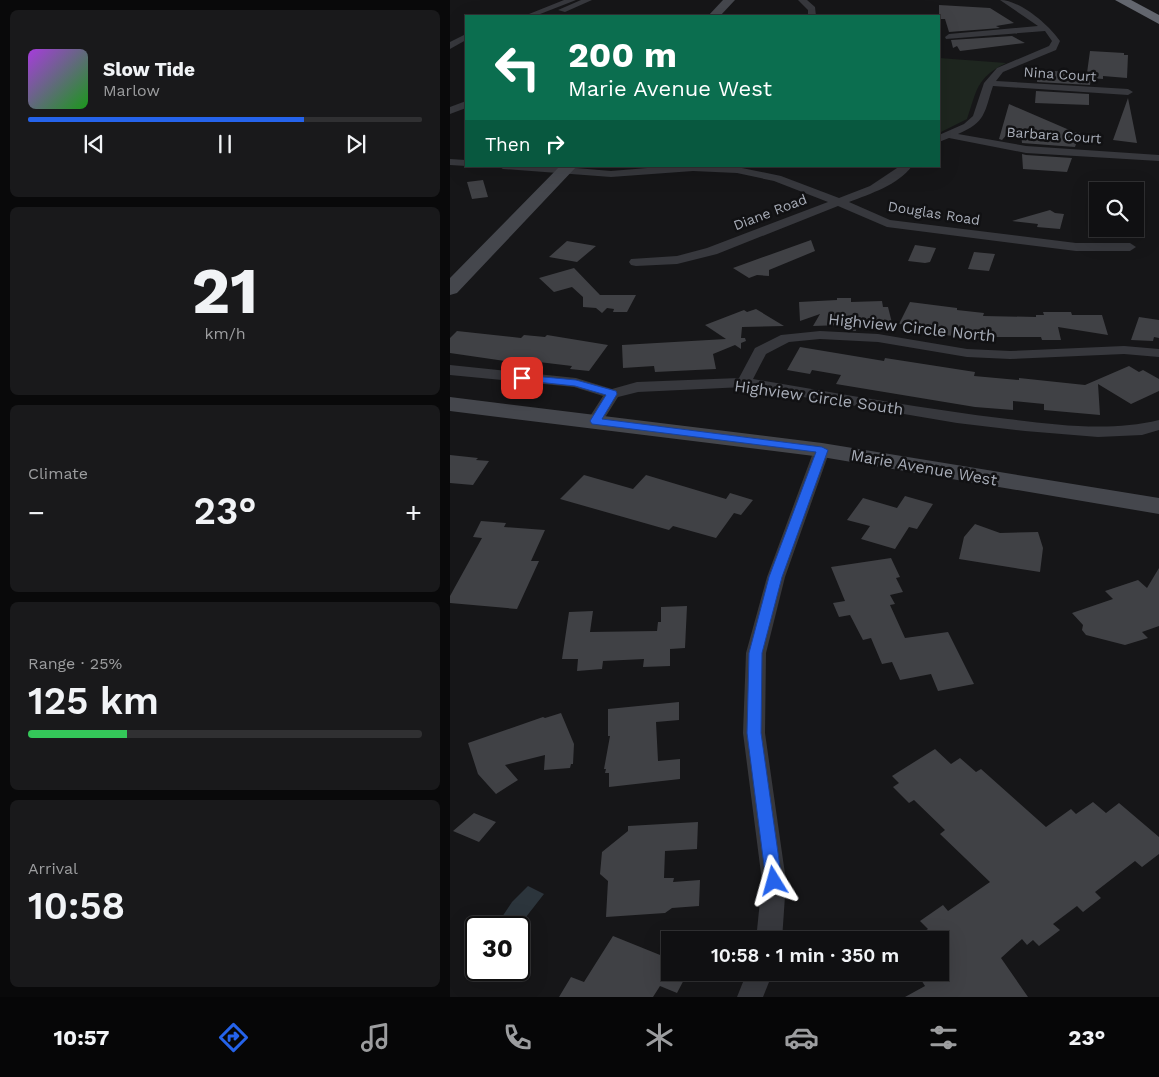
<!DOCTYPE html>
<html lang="en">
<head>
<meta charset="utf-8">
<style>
	:root { --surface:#101012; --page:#19191b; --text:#f1f3f6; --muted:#9c9d9f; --line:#303032; --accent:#2563eb }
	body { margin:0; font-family:"Work Sans",sans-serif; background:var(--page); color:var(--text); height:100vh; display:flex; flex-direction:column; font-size:19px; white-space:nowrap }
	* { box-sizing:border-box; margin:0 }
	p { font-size:16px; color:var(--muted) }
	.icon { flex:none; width:28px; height:28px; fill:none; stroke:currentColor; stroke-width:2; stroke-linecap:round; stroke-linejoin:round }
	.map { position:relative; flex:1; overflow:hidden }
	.panel { display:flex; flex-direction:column; gap:10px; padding:10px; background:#09090a; width:450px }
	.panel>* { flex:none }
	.hud { position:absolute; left:15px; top:15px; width:475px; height:152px; border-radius:0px; box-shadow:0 5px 20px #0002,0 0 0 1px var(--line); background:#0b6e4f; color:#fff; overflow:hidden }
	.fabs { position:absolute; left:639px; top:182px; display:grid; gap:10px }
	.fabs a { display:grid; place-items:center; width:55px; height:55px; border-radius:0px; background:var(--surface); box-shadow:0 5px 20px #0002,0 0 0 1px var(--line); font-size:25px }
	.speed { position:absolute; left:15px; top:916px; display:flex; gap:10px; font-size:25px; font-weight:700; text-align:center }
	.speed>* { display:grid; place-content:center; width:65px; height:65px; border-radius:50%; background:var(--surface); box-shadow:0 5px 20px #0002,0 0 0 1px var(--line); line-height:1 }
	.speed .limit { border:2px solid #111; border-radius:8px; background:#fff; color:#111 }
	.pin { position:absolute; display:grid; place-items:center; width:42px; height:42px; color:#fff; margin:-21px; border-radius:10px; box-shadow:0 2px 8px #0006 }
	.me { position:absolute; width:55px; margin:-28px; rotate:352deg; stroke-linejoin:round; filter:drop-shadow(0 0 4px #0008) }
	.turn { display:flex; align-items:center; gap:18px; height:105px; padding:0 20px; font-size:22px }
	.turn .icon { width:65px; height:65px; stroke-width:2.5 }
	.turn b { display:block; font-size:35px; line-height:42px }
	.then { display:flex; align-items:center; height:48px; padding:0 20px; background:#0003; gap:10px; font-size:19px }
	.big { font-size:38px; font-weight:600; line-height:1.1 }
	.panel .card { flex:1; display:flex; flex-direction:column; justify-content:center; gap:8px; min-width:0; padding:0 18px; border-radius:8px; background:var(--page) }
	.panel .dial { align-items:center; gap:0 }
	.dial b { font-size:65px; line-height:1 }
	.song { display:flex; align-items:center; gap:15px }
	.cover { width:60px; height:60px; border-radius:8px; background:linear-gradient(135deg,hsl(280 70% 55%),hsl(120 70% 35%)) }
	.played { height:5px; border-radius:2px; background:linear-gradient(90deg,var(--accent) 70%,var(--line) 70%) }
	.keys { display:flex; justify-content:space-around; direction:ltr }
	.heat { display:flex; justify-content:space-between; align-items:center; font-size:28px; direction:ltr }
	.charge { height:8px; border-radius:4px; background:linear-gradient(90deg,#34c759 25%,var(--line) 0) }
	.trip { position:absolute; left:211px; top:931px; width:288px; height:50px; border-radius:0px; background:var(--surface); box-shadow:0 5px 20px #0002,0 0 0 1px var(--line); font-weight:600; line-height:50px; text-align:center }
	.menu { display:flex; height:80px; justify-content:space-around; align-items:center; background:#060607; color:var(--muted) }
	.menu .icon { width:35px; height:35px }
	.menu .current { color:var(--accent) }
	.menu b { font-size:22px; color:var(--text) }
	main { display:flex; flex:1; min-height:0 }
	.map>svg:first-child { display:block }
	.green { fill:#1e261f }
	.water { fill:#2c353c }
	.building { fill:#404145 }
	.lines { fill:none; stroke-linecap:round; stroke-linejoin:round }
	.street { fill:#37383d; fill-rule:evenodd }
	.secondary { fill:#45474d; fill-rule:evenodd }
	.highway { fill:#63666e; fill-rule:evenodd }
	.route { fill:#2563eb; stroke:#184099 }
	.labels { text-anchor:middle; stroke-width:5; stroke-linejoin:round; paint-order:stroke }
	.far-street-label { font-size:14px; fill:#a8adb8; stroke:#111113 }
	.street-label { font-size:16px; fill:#a8adb8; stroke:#111113 }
</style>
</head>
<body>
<main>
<section class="panel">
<div class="card">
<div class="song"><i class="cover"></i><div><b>Slow Tide</b><p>Marlow</p></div></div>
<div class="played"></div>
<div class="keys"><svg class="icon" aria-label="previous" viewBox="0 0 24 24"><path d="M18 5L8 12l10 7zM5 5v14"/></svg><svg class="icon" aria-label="pause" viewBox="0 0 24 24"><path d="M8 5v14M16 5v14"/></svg><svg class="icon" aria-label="next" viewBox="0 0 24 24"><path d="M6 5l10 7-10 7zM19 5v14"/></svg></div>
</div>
<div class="card dial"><b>21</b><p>km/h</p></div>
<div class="card"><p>Climate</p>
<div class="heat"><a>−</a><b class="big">23°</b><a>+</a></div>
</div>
<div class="card"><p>Range · 25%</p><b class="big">125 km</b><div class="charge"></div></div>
<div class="card"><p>Arrival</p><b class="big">10:58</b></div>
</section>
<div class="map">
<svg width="709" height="997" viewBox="0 0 709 997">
	<rect width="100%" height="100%" fill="#161618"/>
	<path class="green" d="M489,58L556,63C526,78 527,90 517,119L489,133Z"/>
	<path class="water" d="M78,886L94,894L76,917L74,927C67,930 56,927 48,923L62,902Z"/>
	<path class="building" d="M489,5L540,8L564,23L546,26L550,28L499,32L495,19H489Z
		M562,36L575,43L510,51L507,46L503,48L501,40Z
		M640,51L674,53V55H678L677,78L653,76V79L641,78L640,85L587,82L588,70L637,73Z
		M586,91L639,94V105L585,103Z
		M678,98L687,143L663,140Z
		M559,104L624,132H630L625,147L572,143L571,133L560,131L552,140L549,139Z
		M572,154L576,155L622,158L617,172L573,169Z
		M33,180L38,197L22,199L17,182Z
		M600,210L605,213L614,214L610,229L587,227L588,224L562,221Z
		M361,240L365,251L319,270V276L307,275L299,278L283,268Z
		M117,241L146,246L127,262L99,257Z
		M465,245L486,248L480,262L475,263L458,261Z
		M524,252L545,254L539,271L518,269Z
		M124,268L150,295H186L177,312H163L164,309L157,308L152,313L146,308L133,307V297L122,287L104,292L89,278Z
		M387,298H401V302L432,301L433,307H438L442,323H438L439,325H405L406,331L393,330L392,325L363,326L370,314L350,321L349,302L387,300Z
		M460,302L507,308V310L534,313L533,316L586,317V315H594L593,312H621L622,315H652L658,335L608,327L611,340H592L591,337H545L543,341L479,333L481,328L449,324Z
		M306,309L334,326L292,327L291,338H295L296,341L291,343V349L285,345L263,354L266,369L205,372L204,366L173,368L172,345L276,339L255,325L294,310L297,312Z
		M689,317L709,320V338L704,337L703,341L681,340Z
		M7,331L71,338L74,335L95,337L97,335L158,345L139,371L120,369L122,366L64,359L62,362L0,353V338Z
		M350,347L434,361L435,358L525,372L524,376L569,380V378L635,385L679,366L689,372L693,370L709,379V391L681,404L648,384L650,415L594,410V404L563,401V410L525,407L386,384L391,375L362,370L360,374L337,370Z
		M0,455L28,458L26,460L39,461L23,485L0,483Z
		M134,475L183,489L196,475L276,499L280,493L303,500L291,515L284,513L266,538L223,526L219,530L110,499Z
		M455,496L483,504L467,529L459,527L445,549L411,539L420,526L397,520L413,498L447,508Z
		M31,521L56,523L54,527L95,530L81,561H89L67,609L0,603V596L32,538L23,537Z
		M525,524L550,533L588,532L593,548L590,572L509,559L514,537Z
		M441,558L450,577L446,578L453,592L440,595L445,604L440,605L455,638L498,632L524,684L488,691L481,674L450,680L442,662L432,664L421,638L413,640L400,615L389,617L383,603L395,601L381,567Z
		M709,568V626L692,632L698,638L675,645L636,635L632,630L633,625L622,613L663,599L655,591L688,580L697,588Z
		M237,606L235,648L220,649V666L193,667L194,659L153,661L152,669L127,671L128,659H112L119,612L143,611L140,632L207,631L208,622H211V607Z
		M229,702V720L206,722L208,761L230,759V779L159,787V773H155L156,769H154L160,736H158V709Z
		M111,713L124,744L123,764H121L120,768L94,770L95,755L55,765L68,780L46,794L28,774L18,743L93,717L95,718Z
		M485,749L501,764L510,758L526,772L531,769L596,827L621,809L626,814L643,802L656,813L669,803L709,837V854L692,867L685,861L645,892L651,898L633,912L627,906L603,924L610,930L589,946L583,940L577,945L572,939L551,958L578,997H455L475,986L466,972H490V940H461L478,929L470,921L493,905L498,911L540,882L490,834L495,830L464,800L459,803L443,787L449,783L442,776Z
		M24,813L46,822L29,842L3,831Z
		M248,822L247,849L215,851L214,878H224L223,882L250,880L249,906L222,908L215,913L156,917L158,881L150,874L152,852L178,831V826Z
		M163,936L220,959V972H238L227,993L210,986L203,997H109L121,977L134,982Z"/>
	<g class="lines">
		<path class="street" d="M114,0H126L85,16H74Z
			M131,0H142L115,12L108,10Z
			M348,0H357L365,7L366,16H358V10Z
			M550,0C570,0 599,25 610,41L606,50L553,72L546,81L678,89L683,92L678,95L543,86C534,113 536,122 508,134L576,146L709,155V161L576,153L499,138L489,142V135L514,124L523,116L534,83L547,68L599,46L602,41L595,31L496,39L495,37L499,34L588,26Z
			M16,34V40L0,49V42Z
			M16,101V108L0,114V107Z
			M0,159L16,160V166L0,165Z
			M48,166H102L161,171L221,166L287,167L331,176L389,198L420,186L450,166H462C448,185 420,194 399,202L440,220L626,243H680L686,247L680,251H626L437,227L388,206L267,254L227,264L186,266L181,265L179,262L181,259L227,256L257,248L378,202L324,181L287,173L243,171L161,177L53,169Z
			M370,331L428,334L517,349L560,351L674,346L709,349V357L674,354L560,359L517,357L428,342L370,339L339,342L316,354L303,379C388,393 473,409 558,419C608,425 660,432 709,420V430L692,435L648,437L575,431L507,423L294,387L188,392L168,397L151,424H139L137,421L153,396L124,387L0,375V365L126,378L162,389L187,382L289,378L305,348L331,335Z
			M372,445L378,446L380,450L335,577L316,653L315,733L336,881L332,940H306L312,881L293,733L296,653L317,577L364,450L366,446Z
			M297,972H323L313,997H287Z"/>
		<path class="secondary" d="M273,0H285L270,16H258Z
			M110,166H127L7,293L0,295V278Z
			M0,397L372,443L709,498V514L372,457L0,411Z"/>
		<path class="highway" d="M665,0H681L709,15V24Z"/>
	</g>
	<path class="route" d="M72,375L126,380L166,391L167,394L152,419L372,447L378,450L332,577L312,653L311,733L332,881L330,886L324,888L319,886L316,881L297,733L299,653L319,577L366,452L142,424L140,421L156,395L125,386L68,380L67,378Z"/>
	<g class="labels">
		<g class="far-street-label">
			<text transform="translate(610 74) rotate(4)" y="5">Nina Court</text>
			<text transform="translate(604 135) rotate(4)" y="5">Barbara Court</text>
			<text transform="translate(320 212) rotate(-21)" y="5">Diane Road</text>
			<text transform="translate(484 213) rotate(9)" y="5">Douglas Road</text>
		</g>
		<g class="street-label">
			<text transform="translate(462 327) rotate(6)" y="6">Highview Circle North</text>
			<text transform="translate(369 397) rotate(8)" y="6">Highview Circle South</text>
			<text transform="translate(474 467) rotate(10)" y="6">Marie Avenue West</text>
		</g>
	</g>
</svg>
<div class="fabs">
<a><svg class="icon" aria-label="search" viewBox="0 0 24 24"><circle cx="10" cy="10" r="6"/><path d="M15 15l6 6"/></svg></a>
</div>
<div class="speed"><div class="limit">30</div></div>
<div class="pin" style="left:72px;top:378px;background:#d93025"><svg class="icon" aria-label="arrive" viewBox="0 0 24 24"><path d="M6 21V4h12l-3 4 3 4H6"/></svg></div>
<svg class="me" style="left:324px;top:881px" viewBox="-20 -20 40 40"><path d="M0-17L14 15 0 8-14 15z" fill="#2563eb" stroke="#fff" stroke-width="4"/></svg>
<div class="trip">10:58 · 1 min · 350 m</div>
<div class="hud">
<div class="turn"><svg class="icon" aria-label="left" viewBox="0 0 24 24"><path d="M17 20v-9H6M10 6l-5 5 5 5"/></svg><div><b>200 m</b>Marie Avenue West</div></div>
<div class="then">Then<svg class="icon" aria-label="right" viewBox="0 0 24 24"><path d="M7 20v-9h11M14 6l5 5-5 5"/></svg></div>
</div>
</div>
</main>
<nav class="menu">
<b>10:57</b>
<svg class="icon current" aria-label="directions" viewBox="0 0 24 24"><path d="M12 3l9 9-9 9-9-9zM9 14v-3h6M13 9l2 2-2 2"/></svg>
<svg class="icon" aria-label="music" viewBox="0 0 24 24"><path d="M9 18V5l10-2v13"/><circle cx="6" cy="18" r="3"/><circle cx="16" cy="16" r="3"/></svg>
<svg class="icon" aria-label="phone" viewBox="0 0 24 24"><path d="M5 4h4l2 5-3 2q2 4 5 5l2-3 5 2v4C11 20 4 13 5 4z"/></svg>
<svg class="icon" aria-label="climate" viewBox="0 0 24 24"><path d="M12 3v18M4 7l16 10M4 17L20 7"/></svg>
<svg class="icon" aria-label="car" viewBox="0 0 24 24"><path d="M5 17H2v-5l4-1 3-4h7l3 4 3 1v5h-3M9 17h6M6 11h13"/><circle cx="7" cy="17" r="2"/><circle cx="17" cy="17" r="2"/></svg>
<svg class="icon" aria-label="filters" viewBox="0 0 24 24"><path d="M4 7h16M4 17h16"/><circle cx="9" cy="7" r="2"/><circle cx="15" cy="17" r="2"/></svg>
<b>23°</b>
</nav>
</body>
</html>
